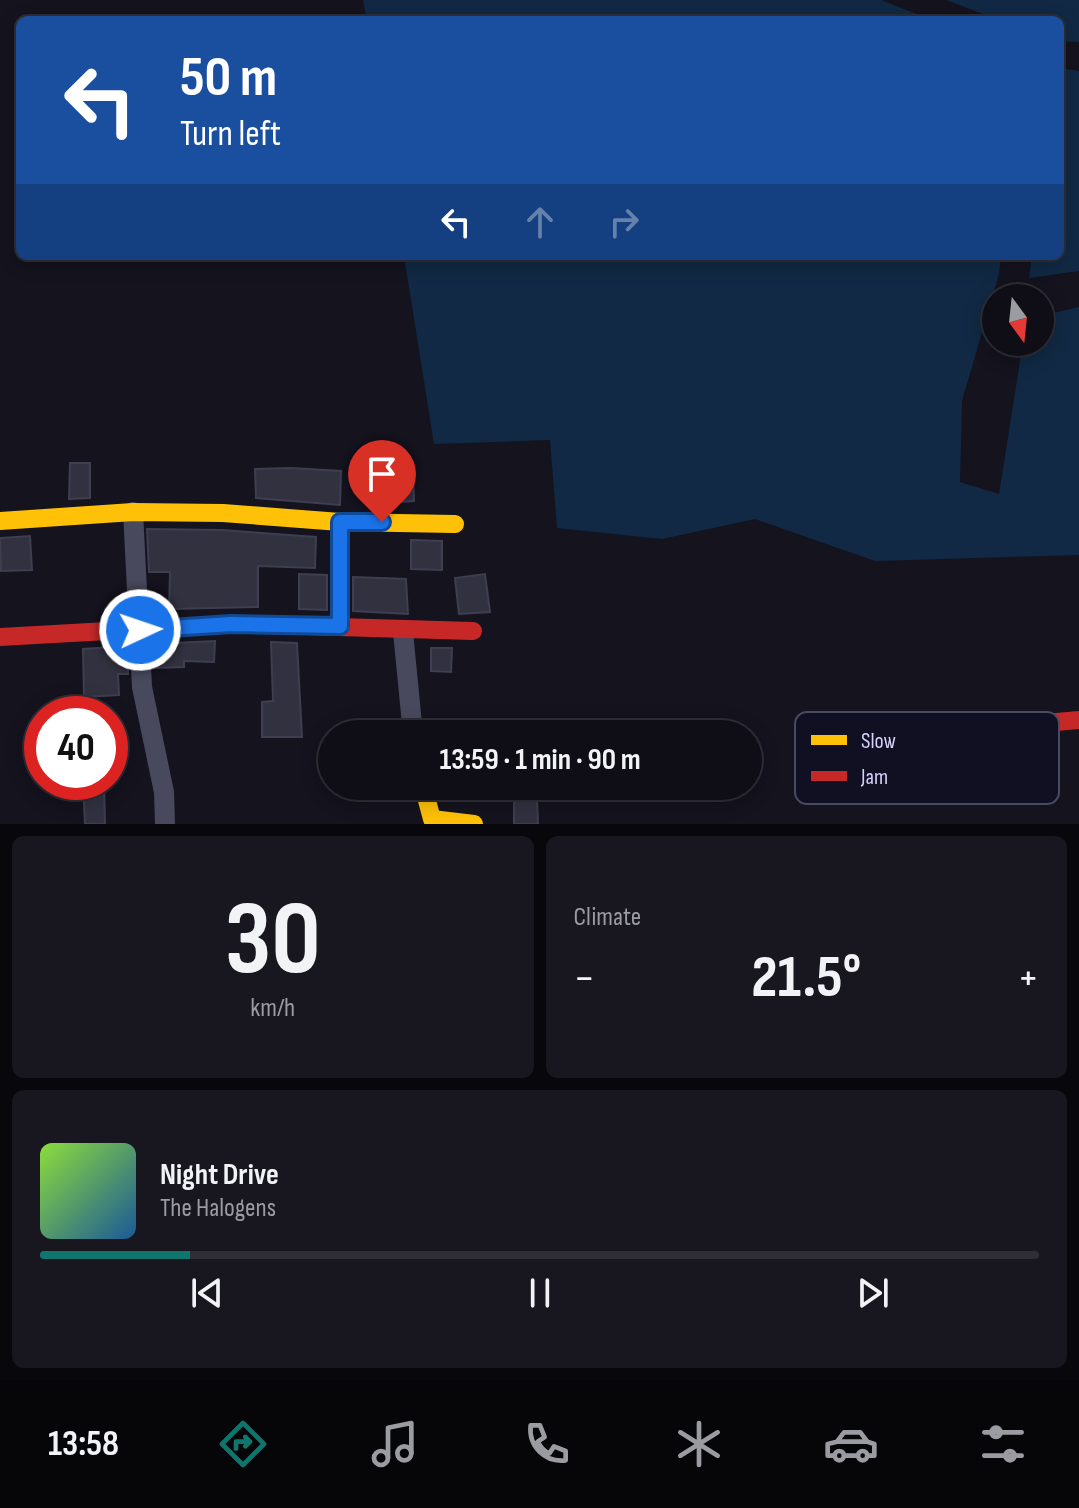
<!DOCTYPE html>
<html lang="en">
<head>
<meta charset="utf-8">
<style>
	:root { --surface:#0f0e16; --page:#18171f; --text:#f1f3f6; --muted:#9b9ca1; --line:#2f2e35; --accent:#0f766e }
	body { margin:0; font-family:"Sofia Sans Condensed",sans-serif; background:var(--page); color:var(--text); height:100vh; display:flex; flex-direction:column; font-size:30px; white-space:nowrap }
	* { box-sizing:border-box; margin:0 }
	p { font-size:26px; color:var(--muted) }
	.icon { flex:none; width:44px; height:44px; fill:none; stroke:currentColor; stroke-width:2; stroke-linecap:round; stroke-linejoin:round }
	.map { position:relative; height:824px; overflow:hidden }
	.sheet { display:flex; flex-direction:column; gap:12px; padding:12px; background:#08080c; flex:1 }
	.sheet>* { flex:none }
	.top-card { position:absolute; left:16px; top:16px; width:1048px; height:244px; border-radius:12px; box-shadow:0 4px 20px #0003,0 0 0 2px var(--line); background:#1a4fa0; color:#fff; overflow:hidden }
	.needle { width:52px; rotate:165deg }
	.buttons { position:absolute; left:982px; top:284px; display:grid; gap:16px }
	.buttons a { display:grid; place-items:center; width:72px; height:72px; border-radius:50%; background:var(--surface); box-shadow:0 4px 20px #0003,0 0 0 2px var(--line); font-size:40px }
	.speed { position:absolute; left:24px; top:696px; display:flex; gap:16px; font-size:40px; font-weight:700; text-align:center }
	.speed>* { display:grid; place-content:center; width:104px; height:104px; border-radius:50%; background:var(--surface); box-shadow:0 4px 20px #0003,0 0 0 2px var(--line); line-height:1 }
	.speed .limit { border:12px solid #d22; background:#fff; color:#111 }
	.pin { position:absolute; display:grid; place-items:center; width:68px; height:68px; color:#fff; margin:-82px -34px; border-radius:50% 50% 50% 0; rotate:-45deg; box-shadow:0 0 8px #0007 }
	.pin .icon { rotate:45deg }
	.me { position:absolute; width:88px; margin:-44px; rotate:87deg; stroke-linejoin:round; filter:drop-shadow(0 0 6px #0008) }
	.turn { display:flex; align-items:center; gap:28px; height:168px; padding:0 32px; font-size:36px }
	.turn .icon { width:104px; height:104px; stroke-width:2.5 }
	.turn b { display:block; font-size:56px; line-height:68px }
	.lanes { display:flex; align-items:center; height:76px; padding:0 32px; background:#0003; justify-content:center; gap:40px; direction:ltr }
	.lanes .off { opacity:.35 }
	.big { font-size:60px; font-weight:700; line-height:1.1 }
	.sheet .card { flex:1; display:flex; flex-direction:column; justify-content:center; gap:12px; min-width:0; padding:0 28px; border-radius:12px; background:var(--page) }
	.sheet .dial { align-items:center; gap:0 }
	.dial b { font-size:104px; line-height:1 }
	.song { display:flex; align-items:center; gap:24px }
	.cover { width:96px; height:96px; border-radius:12px; background:linear-gradient(135deg,hsl(90 70% 55%),hsl(210 70% 35%)) }
	.played { height:8px; border-radius:4px; background:linear-gradient(90deg,var(--accent) 15%,var(--line) 15%) }
	.keys { display:flex; justify-content:space-around; direction:ltr }
	.heat { display:flex; justify-content:space-between; align-items:center; font-size:44px; direction:ltr }
	.sheet .tiles { flex:1; display:grid; gap:12px; grid-template-columns:1fr 1fr }
	.card:last-child { grid-column:span 2 }
	.trip { position:absolute; left:318px; top:720px; width:444px; height:80px; border-radius:40px; background:var(--surface); box-shadow:0 4px 20px #0003,0 0 0 2px var(--line); font-weight:700; line-height:80px; text-align:center }
	.dock { display:flex; height:128px; justify-content:space-around; align-items:center; background:#060609; color:var(--muted) }
	.dock .icon { width:56px; height:56px }
	.dock .selected { color:var(--accent) }
	.dock b { font-size:36px; color:var(--text) }
	.map>svg:first-child { display:block }
	.water { fill:#112944 }
	.building { fill:#323140; stroke:#3f3e51; stroke-width:2 }
	.lines { fill:none; stroke-linecap:round; stroke-linejoin:round }
	.street { stroke:#49495e; stroke-width:20 }
	.slow { stroke:#ffc107; stroke-width:18 }
	.jam { stroke:#c62828; stroke-width:18 }
	.route-casing { stroke:#114b97; stroke-width:20 }
	.route { stroke:#1a73e8; stroke-width:14 }
	.key { fill:#110f22; stroke:#4b4a63; stroke-width:2 }
	.key-label { font-size:22px; fill:#d3d2fc }
</style>
</head>
<body>
<div class="map">
<svg width="1079" height="824" viewBox="0 0 1079 824">
	<rect width="100%" height="100%" fill="#14131e"/>
	<path class="water" d="M363,0H881L932,20H367Z
		M946,0H1079V42L1060,41V20H999Z
		M1060,68L1079,71V271L1029,278L1032,256H1060Z
		M404,256H1001L999,274L962,401L960,482L999,494L1023,342H1040V316L1079,307V555L875,561L755,519L662,539L557,528L550,440L434,444Z"/>
	<path class="building" d="M70,463H90V498L69,499Z
		M413,464L414,501L388,503L387,465Z
		M291,468L341,471L340,505L256,498L255,469Z
		M147,529L222,530L316,537L315,568L258,566V607L169,609L170,572H149Z
		M30,536L32,570L1,571L0,538Z
		M411,540L442,541V570L411,569Z
		M299,574L327,575V610L299,609Z
		M485,574L490,612L459,614L455,578Z
		M353,577L406,579L408,614L353,611Z
		M215,641L214,662L184,661V667L154,668L153,644Z
		M271,642L297,643L302,737H262V702L273,701Z
		M127,646L128,674H118L119,695L84,697L83,649Z
		M431,648H452L451,672L431,671Z
		M83,782H104L105,824H85Z
		M514,796H537L538,824H514Z"/>
	<g class="lines">
		<path class="street" d="M133,512L142,687L164,792L165,824
			M340,626V522
			M403,632L413,734"/>
		<path class="slow" d="M0,521L133,512L223,513L340,522L455,524
			M423,786L432,819L474,824"/>
		<path class="jam" d="M0,637L233,624L473,631
			M918,773L1022,743L1027,730L1035,724L1079,720"/>
	</g>
	<g class="lines">
		<g class="route-casing">
			<path id="route" d="M140,630L231,624L340,626V522H382"/>
		</g>
		<use href="#route" class="route"/>
	</g>
	<rect x="795" y="712" width="264" height="92" rx="12" class="key"/>
	<rect x="811" y="735" width="36" height="10" fill="#ffc107"/>
	<rect x="811" y="771" width="36" height="10" fill="#c62828"/>
	<g class="key-label">
		<text x="861" y="748">Slow</text>
		<text x="861" y="784">Jam</text>
	</g>
</svg>
<div class="buttons">
<a><svg class="needle" viewBox="-14 -14 28 28"><path d="M0-13l5 13h-10z" fill="#e53935"/><path d="M0 13l5-13h-10z" fill="#9b9ca1"/></svg></a>
</div>
<div class="speed"><div class="limit">40</div></div>
<div class="pin" style="left:382px;top:522px;background:#d93025"><svg class="icon" aria-label="arrive" viewBox="0 0 24 24"><path d="M6 21V4h12l-3 4 3 4H6"/></svg></div>
<svg class="me" style="left:140px;top:630px" viewBox="-20 -20 40 40"><circle r="17" fill="#1a73e8" stroke="#fff" stroke-width="3"/><path d="M0-11L8 9 0 5-8 9z" fill="#fff"/></svg>
<div class="trip">13:59 · 1 min · 90 m</div>
<div class="top-card">
<div class="turn"><svg class="icon" aria-label="left" viewBox="0 0 24 24"><path d="M17 20v-9H6M10 6l-5 5 5 5"/></svg><div><b>50 m</b>Turn left</div></div>
<div class="lanes"><svg class="icon" aria-label="left" viewBox="0 0 24 24"><path d="M17 20v-9H6M10 6l-5 5 5 5"/></svg><svg class="icon off" aria-label="ahead" viewBox="0 0 24 24"><path d="M12 20V5M6 11l6-6 6 6"/></svg><svg class="icon off" aria-label="right" viewBox="0 0 24 24"><path d="M7 20v-9h11M14 6l5 5-5 5"/></svg></div>
</div>
</div>
<section class="sheet">
<div class="tiles">
<div class="card dial"><b>30</b><p>km/h</p></div>
<div class="card"><p>Climate</p>
<div class="heat"><a>−</a><b class="big">21.5°</b><a>+</a></div>
</div>
<div class="card">
<div class="song"><i class="cover"></i><div><b>Night Drive</b><p>The Halogens</p></div></div>
<div class="played"></div>
<div class="keys"><svg class="icon" aria-label="previous" viewBox="0 0 24 24"><path d="M18 5L8 12l10 7zM5 5v14"/></svg><svg class="icon" aria-label="pause" viewBox="0 0 24 24"><path d="M8 5v14M16 5v14"/></svg><svg class="icon" aria-label="next" viewBox="0 0 24 24"><path d="M6 5l10 7-10 7zM19 5v14"/></svg></div>
</div>
</div>
</section>
<nav class="dock">
<b>13:58</b>
<svg class="icon selected" aria-label="directions" viewBox="0 0 24 24"><path d="M12 3l9 9-9 9-9-9zM9 14v-3h6M13 9l2 2-2 2"/></svg>
<svg class="icon" aria-label="music" viewBox="0 0 24 24"><path d="M9 18V5l10-2v13"/><circle cx="6" cy="18" r="3"/><circle cx="16" cy="16" r="3"/></svg>
<svg class="icon" aria-label="phone" viewBox="0 0 24 24"><path d="M5 4h4l2 5-3 2q2 4 5 5l2-3 5 2v4C11 20 4 13 5 4z"/></svg>
<svg class="icon" aria-label="climate" viewBox="0 0 24 24"><path d="M12 3v18M4 7l16 10M4 17L20 7"/></svg>
<svg class="icon" aria-label="car" viewBox="0 0 24 24"><path d="M5 17H2v-5l4-1 3-4h7l3 4 3 1v5h-3M9 17h6M6 11h13"/><circle cx="7" cy="17" r="2"/><circle cx="17" cy="17" r="2"/></svg>
<svg class="icon" aria-label="filters" viewBox="0 0 24 24"><path d="M4 7h16M4 17h16"/><circle cx="9" cy="7" r="2"/><circle cx="15" cy="17" r="2"/></svg>
</nav>
</body>
</html>
